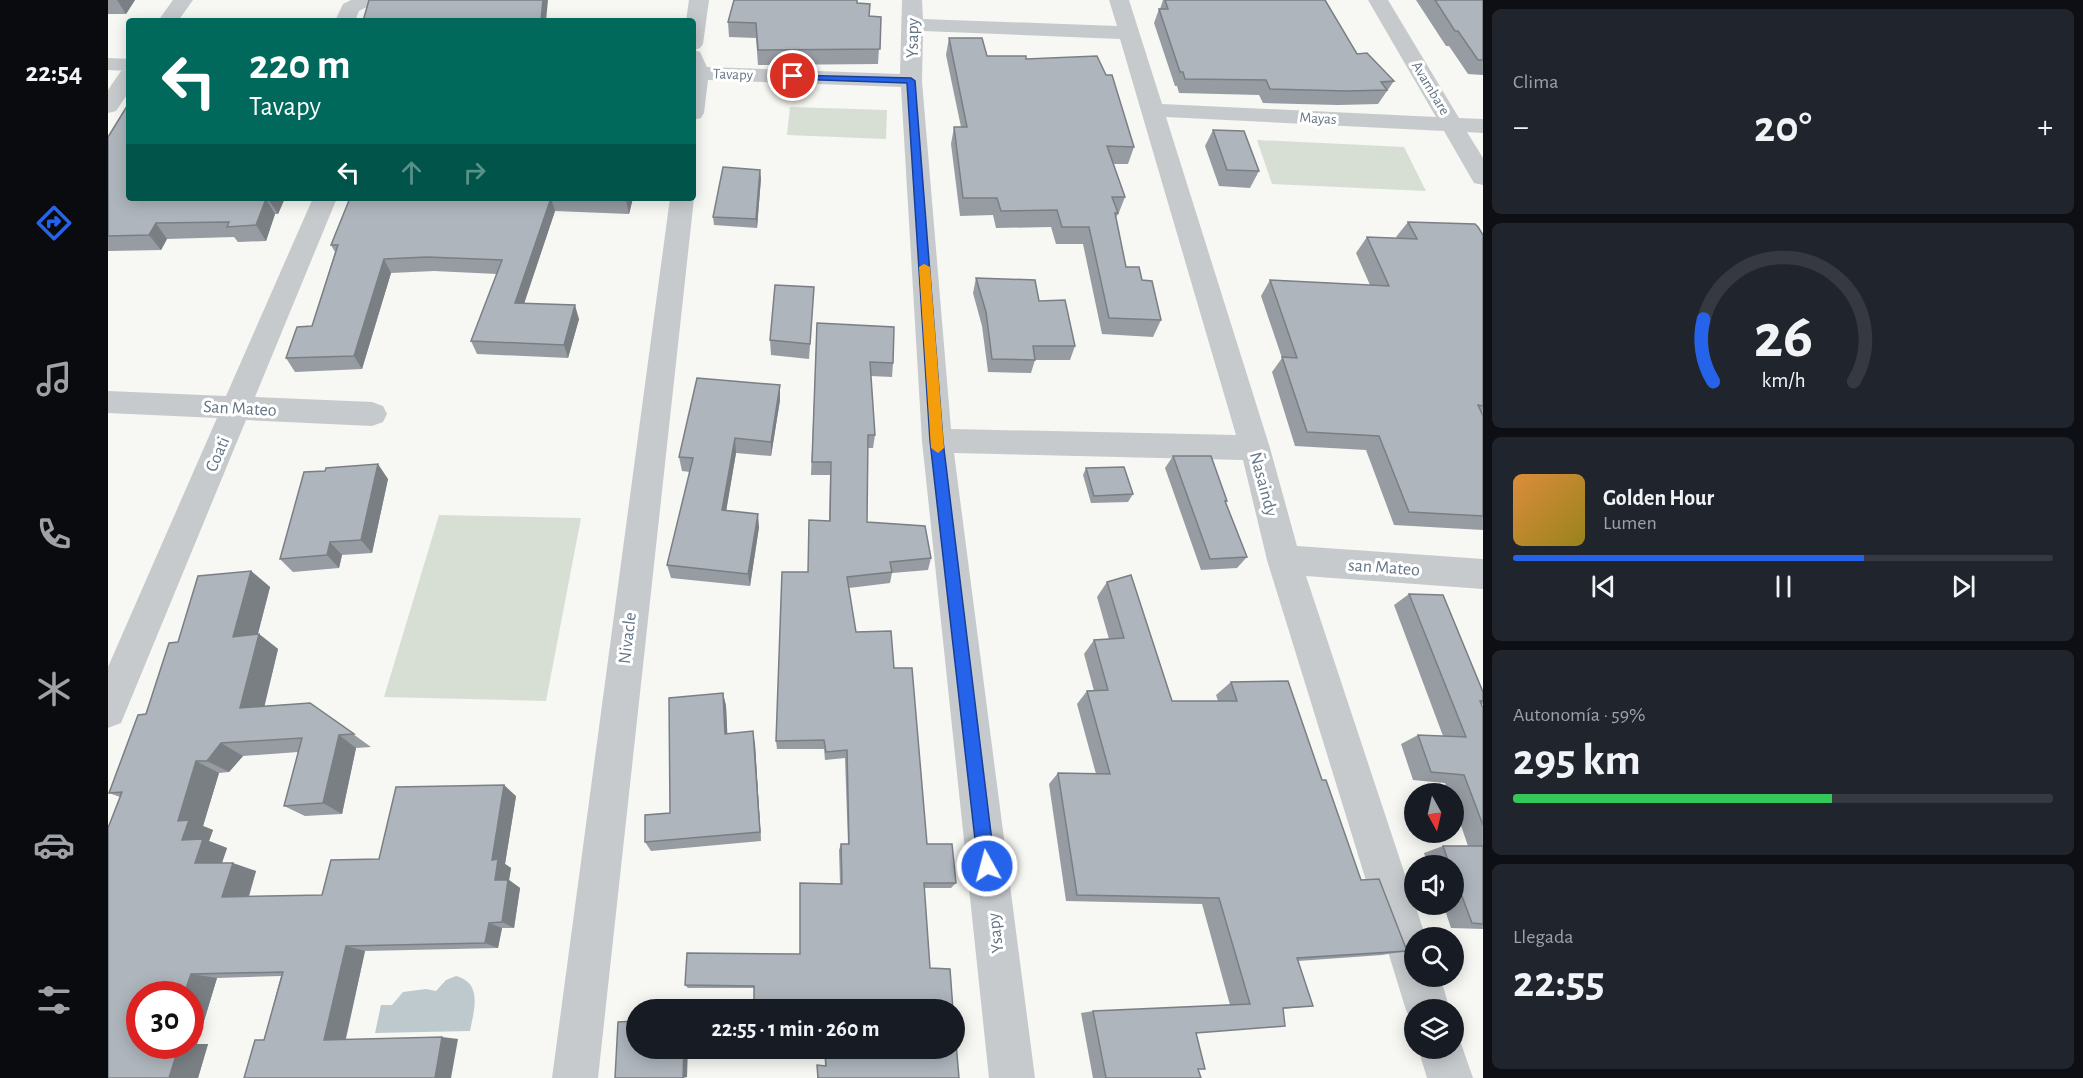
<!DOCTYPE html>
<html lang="es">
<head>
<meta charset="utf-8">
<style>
	:root { --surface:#171b24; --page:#20242c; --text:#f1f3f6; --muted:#9ea1a6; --line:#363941; --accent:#2563eb }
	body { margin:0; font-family:"Alegreya Sans",sans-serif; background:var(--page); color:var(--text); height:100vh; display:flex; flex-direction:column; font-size:22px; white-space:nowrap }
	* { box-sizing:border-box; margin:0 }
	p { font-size:20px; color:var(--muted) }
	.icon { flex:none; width:33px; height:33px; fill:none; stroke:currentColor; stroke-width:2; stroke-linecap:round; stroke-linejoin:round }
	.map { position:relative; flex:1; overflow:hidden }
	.sheet { display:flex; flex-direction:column; gap:9px; padding:9px; background:#0d0f14; width:600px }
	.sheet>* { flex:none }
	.guide { position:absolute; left:18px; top:18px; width:570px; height:183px; border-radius:6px; box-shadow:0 3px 15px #0003; background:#00695c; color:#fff; overflow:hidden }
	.needle { width:39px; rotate:172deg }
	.tools { position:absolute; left:1296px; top:783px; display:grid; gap:12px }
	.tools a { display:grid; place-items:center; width:60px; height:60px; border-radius:50%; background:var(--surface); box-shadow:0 3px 15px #0003; font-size:30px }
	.speed { position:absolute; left:18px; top:981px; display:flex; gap:12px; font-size:30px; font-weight:700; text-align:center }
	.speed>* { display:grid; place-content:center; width:78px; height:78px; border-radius:50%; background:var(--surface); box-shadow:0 3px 15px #0003; line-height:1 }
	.speed .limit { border:9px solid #d22; background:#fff; color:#111 }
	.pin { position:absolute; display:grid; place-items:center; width:51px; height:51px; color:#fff; margin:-26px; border:3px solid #fff; border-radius:50%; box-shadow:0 2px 6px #0007 }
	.me { position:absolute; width:66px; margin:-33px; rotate:353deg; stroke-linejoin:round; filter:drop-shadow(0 0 4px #0008) }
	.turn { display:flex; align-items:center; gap:21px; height:126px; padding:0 24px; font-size:27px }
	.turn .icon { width:78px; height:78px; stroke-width:2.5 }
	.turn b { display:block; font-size:42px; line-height:51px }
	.lanes { display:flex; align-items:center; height:57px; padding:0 24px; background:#0003; justify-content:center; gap:30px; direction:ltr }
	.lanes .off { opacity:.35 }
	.big { font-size:45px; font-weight:600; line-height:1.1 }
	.sheet .tile { flex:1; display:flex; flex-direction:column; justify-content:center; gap:9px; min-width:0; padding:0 21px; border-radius:9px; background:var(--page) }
	.sheet .dial { align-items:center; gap:0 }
	.dial svg { height:156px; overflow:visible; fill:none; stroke:var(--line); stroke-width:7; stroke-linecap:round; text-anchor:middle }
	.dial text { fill:var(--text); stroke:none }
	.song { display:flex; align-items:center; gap:18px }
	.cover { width:72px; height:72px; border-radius:9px; background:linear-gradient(135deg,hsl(30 70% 55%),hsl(50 70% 35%)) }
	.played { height:6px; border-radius:3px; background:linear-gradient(90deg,var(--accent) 65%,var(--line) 65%) }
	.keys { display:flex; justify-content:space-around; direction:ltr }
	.heat { display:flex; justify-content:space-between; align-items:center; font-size:33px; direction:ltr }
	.charge { height:9px; border-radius:4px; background:linear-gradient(90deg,#34c759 59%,var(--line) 0) }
	.trip { position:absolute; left:518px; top:999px; width:339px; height:60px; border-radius:30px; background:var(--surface); box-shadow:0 3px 15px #0003; font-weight:600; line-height:60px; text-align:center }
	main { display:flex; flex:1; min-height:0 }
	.tabs { display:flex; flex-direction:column; width:108px; justify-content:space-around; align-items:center; background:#090b0e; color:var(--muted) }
	.tabs .icon { width:42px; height:42px }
	.tabs .selected { color:var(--accent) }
	.tabs b { font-size:27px; color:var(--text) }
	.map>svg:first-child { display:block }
	.green { fill:#d7dfd4 }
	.water { fill:#bec9cd }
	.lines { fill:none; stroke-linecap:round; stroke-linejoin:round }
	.minor { fill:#c6cacd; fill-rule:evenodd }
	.tertiary { fill:#c6cacd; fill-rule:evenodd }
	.wall { fill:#969ca2 }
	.shaded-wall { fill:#7a7f84 }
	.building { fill:#aeb5bc; stroke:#7a7f84; stroke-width:1.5 }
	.route { fill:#2563eb; stroke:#184099; stroke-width:1.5 }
	.slow { fill:#f59e0b }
	.labels { text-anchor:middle; stroke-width:6; stroke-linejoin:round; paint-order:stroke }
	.far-street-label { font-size:15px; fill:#647586; stroke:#fff }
	.street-label { font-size:18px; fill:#647586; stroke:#fff }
</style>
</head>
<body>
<main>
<nav class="tabs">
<b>22:54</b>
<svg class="icon selected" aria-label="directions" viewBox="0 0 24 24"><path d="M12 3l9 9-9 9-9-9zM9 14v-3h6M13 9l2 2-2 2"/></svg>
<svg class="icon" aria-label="music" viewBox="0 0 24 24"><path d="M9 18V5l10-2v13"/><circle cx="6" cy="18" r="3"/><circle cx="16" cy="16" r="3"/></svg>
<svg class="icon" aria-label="phone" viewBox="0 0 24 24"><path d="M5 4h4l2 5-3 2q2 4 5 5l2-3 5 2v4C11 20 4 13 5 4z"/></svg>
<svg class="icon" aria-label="climate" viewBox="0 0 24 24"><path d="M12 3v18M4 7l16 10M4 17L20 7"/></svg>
<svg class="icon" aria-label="car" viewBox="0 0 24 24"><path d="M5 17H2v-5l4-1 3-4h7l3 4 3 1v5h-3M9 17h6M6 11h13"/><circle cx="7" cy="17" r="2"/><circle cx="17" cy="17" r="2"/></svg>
<svg class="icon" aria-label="filters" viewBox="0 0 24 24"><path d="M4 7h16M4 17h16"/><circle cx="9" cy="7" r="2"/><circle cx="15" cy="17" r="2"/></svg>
</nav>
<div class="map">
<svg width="1375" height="1078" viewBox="0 0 1375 1078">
	<rect width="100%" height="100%" fill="#f7f7f3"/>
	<path class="green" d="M682,107L779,110L778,139L679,135Z
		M1149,140L1296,147L1318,191L1164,184Z
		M331,515L473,518L438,701L276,697Z"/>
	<path class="water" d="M348,976C375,983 366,1010 362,1031L267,1033L273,1005H284L295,992L318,989L328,991L338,980Z"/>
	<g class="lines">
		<path class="minor" d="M243,0H268L265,4L251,11L247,21H227L235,4Z
			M581,0H601L595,44L592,48L586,50L592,52L599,67L792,74L794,0H814L815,19L1009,26L1001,0H1021L1054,104L1328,117L1260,0H1280L1351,118L1375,119V133L1359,132L1375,158V185L1366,183L1336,131L1058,117L1162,448L1189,546L1375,559V589L1198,576L1318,938H1306V976H1332L1342,1010H1306V1027L1298,1010L1159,560L1135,460L846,453L927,1078H881L814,441L793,87L600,80L596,113L593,118L585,120V21H578ZM815,31L1012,39L1128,435L843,429L814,81Z
			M0,58L21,59V71L0,70Z
			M585,196L586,198L490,1078H444L562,198H585Z
			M205,198H229L147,397L264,402L275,406L279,414L275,422L264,426L138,420L13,723L0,728V667L109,418L0,413V391L118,396Z
			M1346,1030L1349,1032L1365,1078H1319L1310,1048H1346Z"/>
		<path class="tertiary" d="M65,0H85L70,21H50Z
			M21,70V92L8,111L0,113V90L13,71Z"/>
	</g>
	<path class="wall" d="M0,0H27L18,14H0Z
		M1055,0H1217L1249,54L1286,81L1270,104L1230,105L1155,103L1151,95L1071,93L1069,86H1067L1046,23L1051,9H1052Z
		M1308,0H1375V75L1360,74L1341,46H1338Z
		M749,3L761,16L773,17L770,64L650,65L648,38L621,37L620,22Z
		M841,38L879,56L918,59L1026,147L1020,164H1005L1017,197L1010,215H1009L1008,218L1018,267L1034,280L1053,320L1045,337L994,334L975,244H948L943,227L888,228L885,215L852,216L843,144L846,127H853L838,55Z
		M1105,130L1151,171L1142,188L1111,186L1097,146Z
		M0,137L177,198L170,214H167L158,241L130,242L126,237L59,239L53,250L0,251Z
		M653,178L649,228L606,225L605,217Z
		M242,198H525L521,214L447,211L416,303L471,319L460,358L369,354L363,341L389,274L326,271L283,273L254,369L187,372L178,358L204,326L227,252L223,245Z
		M1300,222L1375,235V530L1286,525L1258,450L1187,446L1164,372L1174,358L1153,296L1162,280L1262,285L1248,253L1259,237L1289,238L1288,237Z
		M868,278L931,301L967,346L962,360H927L923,373L880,372L874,326L865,293Z
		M705,303L701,359L663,355L662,340Z
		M709,323L785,363L784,377L763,376L767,435L765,448H760L759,522L823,558L820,570L784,573L782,583L741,588L748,632L786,668L819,844L848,883L843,888H816L822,968L845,1010H646V988H580L577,985L692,954L732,884L731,850L733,844H740L737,758L717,760L716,749H669L668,741L700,572L721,521L722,475H703Z
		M672,385V400L663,456L628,453L618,510L651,527L642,586L563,578L559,565L582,472L574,471L571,457Z
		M1065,456L1119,501L1117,503L1139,557L1129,568L1093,570L1057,468Z
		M978,468L1025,494L1020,502L983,503L975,475Z
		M280,479L264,553L234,555L231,568L185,572L172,559Z
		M143,571L162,587L150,634H151L170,649L156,706L202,703L263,747L248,748L234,814L197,816L176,806L190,752L135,756L121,772L111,773L95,826L105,830L101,841L119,848L114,863L148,871L141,897L214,895L271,859L408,796L397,864L403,868L401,880L412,888L406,928H394L390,948L257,951L238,1039H350L156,1040L173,976L109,978L89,1044H100L90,1078H0L12,797L1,793L70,642Z
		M999,582L1064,701H1110L1108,695L1123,682L1214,780L1253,880L1299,951L1274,955L1190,961L1205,1006L1175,1009L1088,1033L1090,1069L1093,1078H985L973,1013L985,1011L1122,1005L1094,904L958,901L941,784L950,773L988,774L969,704L979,691H986L976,654L986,640L1001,639L989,597Z
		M1301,594L1375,692V704L1373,705L1375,708V929L1343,928L1335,904H1346V866H1320L1316,853L1335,846H1360L1346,805V794H1341L1337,783L1305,780L1293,744L1310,735L1335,736L1286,605Z
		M615,693L618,706L619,733L647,744L653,841L543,851L537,842L562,813Z
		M716,1048H846L851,1078H709V1065L717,1066Z"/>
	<path class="shaded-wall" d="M9,0H27L18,14Z
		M435,0H440L438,21H433Z
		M652,170L653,178L649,228L648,219Z
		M161,198H177L170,214L160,199Z
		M443,198L447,211L412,316L407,303Z
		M519,198H525L521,214L518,200Z
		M158,199L167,214L158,241L148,225Z
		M48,223L59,239L53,250L41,235Z
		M276,259L283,273L254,369L246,356Z
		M467,305L471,319L460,358L456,345Z
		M672,385V400L663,456V442Z
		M627,438L628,453L616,524L614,510Z
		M270,464L280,479L264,553L253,540Z
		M650,514L651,527L642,586L640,574Z
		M222,542L234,555L231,568L219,555Z
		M143,571L162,587L145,652L125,637Z
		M151,634L170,649L153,721L132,708Z
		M615,693L618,706L620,746L617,734Z
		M645,731L647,744L653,841L652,832Z
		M231,735L248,748L234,814L215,803Z
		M113,743L135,756L121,772L99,761Z
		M88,761L111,773L95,826L105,830L101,841L119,848L111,871L87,863L74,840L70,821Z
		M396,785L408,796L397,864L403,868L401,880L412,888L406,928L394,922L384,860Z
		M125,863L148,871L138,904L114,897Z
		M381,923L394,928L390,948L377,943Z
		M238,946L257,951L237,1041L216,1040Z
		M83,974L109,978L89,1044H100L90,1078H61L71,1046H82V994H76Z
		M334,1037L350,1039L343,1078H327Z
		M576,1048H580L579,1077L575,1078Z"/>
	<path class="building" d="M261,0H435L433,21H255Z
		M626,0H749V3L762,4L761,16L773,17L772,49L650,50L648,23L620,22Z
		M1057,0H1217L1249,54L1259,53L1286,81L1273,82L1279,90L1238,91L1162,89L1158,80L1077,79L1075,72H1072L1051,9H1060Z
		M1327,0H1375V60H1370L1350,31H1347Z
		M841,38H874L879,56H918V59L989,56L998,75H1004L1026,147L999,146L1017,197H1004L1010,213H1007L1018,267H1031L1034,280L1044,281L1053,320L1001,318L981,227H954L949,210L893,211L889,198H855L846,127H859Z
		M21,103V198H161L158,199L148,225L119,227L121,222L48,223L41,235L0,236V137Z
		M1105,130L1136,131L1151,171L1119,170Z
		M615,167L652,170L648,219L605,217Z
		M242,198H443L407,303L467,305L456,345L363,341L394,260L319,257L276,259L246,356L178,358L189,327L204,326L230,245H223Z
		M468,198H519L518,200Z
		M1300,222L1367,224L1370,227L1375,235V406L1370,405L1375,416V516L1301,512L1271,436L1199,432L1174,357L1189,358L1162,280L1281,286L1259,237L1309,239Z
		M868,278L927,280L931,301L957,300L967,346H925L927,360L884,359L878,312Z
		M667,285L706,287L702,344L662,340Z
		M709,323L786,327L785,363L762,362L767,435H760L759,522L817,526L823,558L782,562L784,572L739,577L748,632L783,631L786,668H804L819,844H844L848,883H816L822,968L842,969L845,1010H717V1008L690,1010H646V986L577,985L579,953L692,954V883L734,884L733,844H741L739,750L718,752L716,740L668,741L674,572H700L701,520L722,521L723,462H704Z
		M589,378L672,385L663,442L627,438L614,510L650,514L640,574L559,565L585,458L571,457Z
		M1065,456H1103L1119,501H1117L1139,557L1102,559Z
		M270,464L253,540L222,542L219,555L172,559L196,472L217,471L218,468Z
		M1016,467L1025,494L986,496L978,468Z
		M143,571L125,637L151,634L132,708L202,703L246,734L231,735L215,803L176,806L194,738L113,743L99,761H88L70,821L81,820L74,840L95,839L87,863H125L114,897L214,895L223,860L271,859L288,787L396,785L384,860L390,859L387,880H400L394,922L381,923L377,943L238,946L216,1040L334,1037L327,1078H136L147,1040H156L175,972L83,974L76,994H32V1046H71L61,1078H0V828L14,792L1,793L30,715L38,714L61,643L70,642L90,576Z
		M1023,575L1064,701H1129L1123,682L1180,681L1214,780H1218L1253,880L1271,879L1299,951L1189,958L1205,1006L1175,1008L1177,1026L1088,1033L1097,1069H1090L1093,1078H998L985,1011L1142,1004L1111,898L969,895L950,773L1002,774L979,691L1000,690L986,640L1016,638L999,582Z
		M1301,594L1335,595L1375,692V701H1372L1375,708V825L1356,775L1323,772L1310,735L1358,737Z
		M615,693L617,734L645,731L652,832L537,842V815L562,813L561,698Z
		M1335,846H1375V924L1364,923L1346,875V866H1342Z
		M846,1019L851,1078H710L709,1065L718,1066L717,1048H846Z
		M528,1021V1048H576L575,1078H507L510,1022Z"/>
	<path class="route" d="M682,75L803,78L807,81L835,441L887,866L885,872L879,874L873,872L870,866L822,441L799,83L685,79L680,76Z"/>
	<path class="slow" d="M816,264L822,267L836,448L830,453L823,448L811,267Z"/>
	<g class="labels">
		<g class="far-street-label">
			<text transform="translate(625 74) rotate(2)" y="5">Tavapy</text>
			<text transform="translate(1323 88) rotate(59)" y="5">Avambare</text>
			<text transform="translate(1210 118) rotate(3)" y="5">Mayas</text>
		</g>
		<g class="street-label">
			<text transform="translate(804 38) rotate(-89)" y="6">Ysapy</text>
			<text transform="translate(132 408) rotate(3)" y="6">San Mateo</text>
			<text transform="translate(109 454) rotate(-67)" y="6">Coati</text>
			<text transform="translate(1156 484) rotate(75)" y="6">Ñasaindy</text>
			<text transform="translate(1276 567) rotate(4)" y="6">san Mateo</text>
			<text transform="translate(519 638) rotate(-83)" y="6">Nivacle</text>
			<text transform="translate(887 933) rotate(-97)" y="6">Ysapy</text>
		</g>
	</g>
</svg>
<div class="tools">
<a><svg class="needle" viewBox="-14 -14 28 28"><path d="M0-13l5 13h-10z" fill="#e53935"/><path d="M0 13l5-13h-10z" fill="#9ea1a6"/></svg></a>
<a><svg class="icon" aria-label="sound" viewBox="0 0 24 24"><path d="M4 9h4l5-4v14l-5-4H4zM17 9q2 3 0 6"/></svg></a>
<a><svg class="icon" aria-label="search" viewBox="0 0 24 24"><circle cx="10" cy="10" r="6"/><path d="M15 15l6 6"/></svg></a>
<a><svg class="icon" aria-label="layers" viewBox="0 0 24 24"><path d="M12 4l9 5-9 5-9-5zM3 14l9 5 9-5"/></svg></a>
</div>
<div class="speed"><div class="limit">30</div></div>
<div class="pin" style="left:685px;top:76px;background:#d93025"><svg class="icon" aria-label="arrive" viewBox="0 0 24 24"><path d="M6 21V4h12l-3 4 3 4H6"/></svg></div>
<svg class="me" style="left:879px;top:866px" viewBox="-20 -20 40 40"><circle r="17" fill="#2563eb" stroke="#fff" stroke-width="3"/><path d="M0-11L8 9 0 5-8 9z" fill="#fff"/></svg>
<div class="trip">22:55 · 1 min · 260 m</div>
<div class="guide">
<div class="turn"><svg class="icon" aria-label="left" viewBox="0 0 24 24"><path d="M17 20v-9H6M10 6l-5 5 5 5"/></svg><div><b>220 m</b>Tavapy</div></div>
<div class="lanes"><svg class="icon" aria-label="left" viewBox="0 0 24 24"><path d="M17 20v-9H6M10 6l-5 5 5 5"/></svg><svg class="icon off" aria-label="ahead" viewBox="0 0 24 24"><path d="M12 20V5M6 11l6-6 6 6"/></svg><svg class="icon off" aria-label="right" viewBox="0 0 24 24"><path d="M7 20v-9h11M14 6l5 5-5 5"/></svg></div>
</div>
</div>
<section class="sheet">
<div class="tile"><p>Clima</p>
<div class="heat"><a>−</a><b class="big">20°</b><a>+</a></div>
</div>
<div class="tile dial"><svg viewBox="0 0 100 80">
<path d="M14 69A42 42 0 1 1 86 69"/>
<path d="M14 69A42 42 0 0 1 9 37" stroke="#2563eb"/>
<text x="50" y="56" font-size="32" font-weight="700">26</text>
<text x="50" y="72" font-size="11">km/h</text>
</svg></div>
<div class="tile">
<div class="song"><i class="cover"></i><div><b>Golden Hour</b><p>Lumen</p></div></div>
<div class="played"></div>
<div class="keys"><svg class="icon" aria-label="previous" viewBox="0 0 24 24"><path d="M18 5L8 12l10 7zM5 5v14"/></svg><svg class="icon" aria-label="pause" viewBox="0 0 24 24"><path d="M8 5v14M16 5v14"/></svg><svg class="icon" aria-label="next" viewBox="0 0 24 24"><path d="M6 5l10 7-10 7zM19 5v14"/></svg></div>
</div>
<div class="tile"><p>Autonomía · 59%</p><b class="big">295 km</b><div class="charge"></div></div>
<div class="tile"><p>Llegada</p><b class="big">22:55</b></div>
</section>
</main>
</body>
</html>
